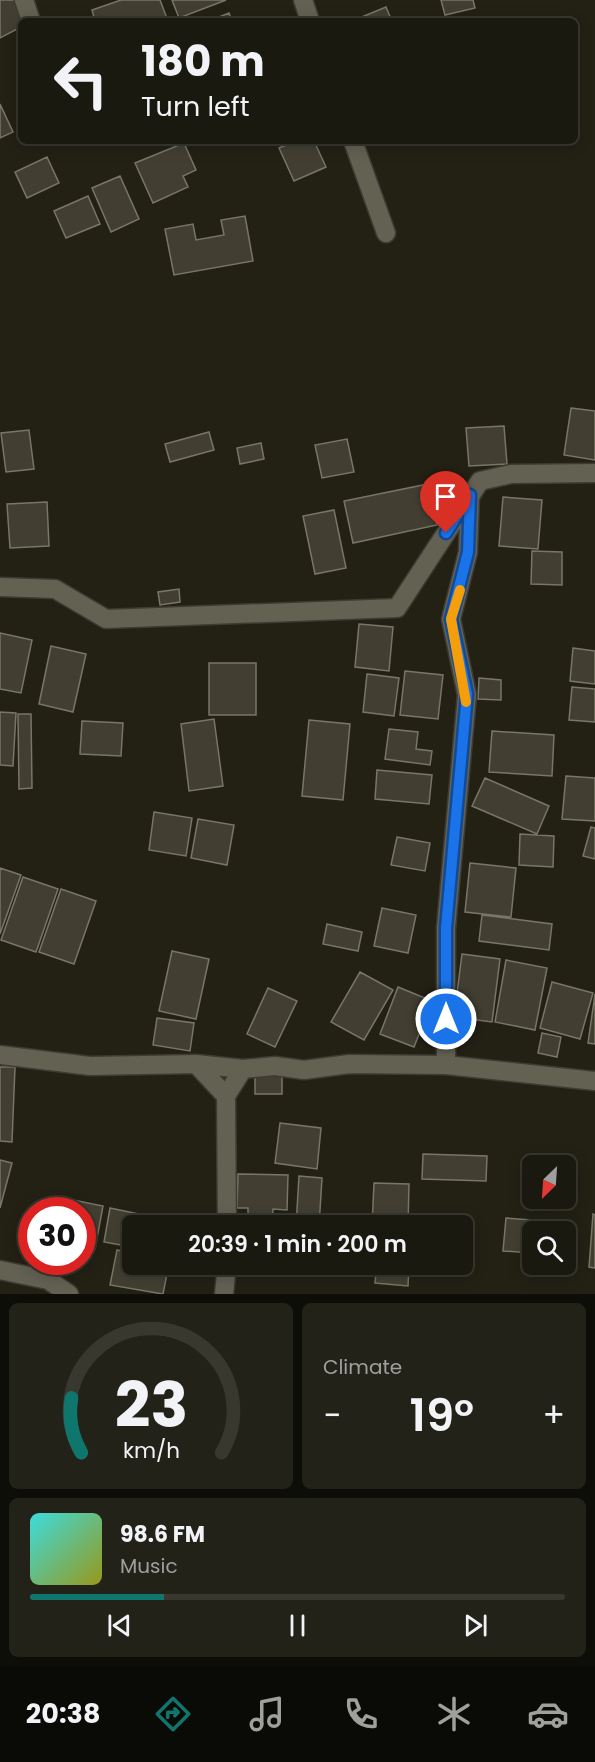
<!DOCTYPE html>
<html lang="en">
<head>
<meta charset="utf-8">
<style>
	:root { --surface:#1a190f; --page:#232218; --text:#f1f3f6; --muted:#9fa09e; --line:#38382f; --accent:#0f766e }
	body { margin:0; font-family:Poppins,sans-serif; background:var(--page); color:var(--text); height:100vh; display:flex; flex-direction:column; font-size:22px; white-space:nowrap }
	* { box-sizing:border-box; margin:0 }
	p { font-size:20px; color:var(--muted) }
	.icon { flex:none; width:33px; height:33px; fill:none; stroke:currentColor; stroke-width:2; stroke-linecap:round; stroke-linejoin:round }
	.map { position:relative; height:1294px; overflow:hidden }
	.panel { display:flex; flex-direction:column; gap:9px; padding:9px; background:#0e0e08; flex:1 }
	.panel>* { flex:none }
	.hud { position:absolute; left:18px; top:18px; width:560px; height:126px; border-radius:9px; box-shadow:0 3px 15px #0003,0 0 0 2px var(--line); background:#1a190f; color:var(--text); overflow:hidden }
	.needle { width:39px; rotate:205deg }
	.fabs { position:absolute; left:522px; top:1155px; display:grid; gap:12px }
	.fabs a { display:grid; place-items:center; width:54px; height:54px; border-radius:9px; background:var(--surface); box-shadow:0 3px 15px #0003,0 0 0 2px var(--line); font-size:30px }
	.speed { position:absolute; left:18px; top:1197px; display:flex; gap:12px; font-size:30px; font-weight:700; text-align:center }
	.speed>* { display:grid; place-content:center; width:78px; height:78px; border-radius:50%; background:var(--surface); box-shadow:0 3px 15px #0003,0 0 0 2px var(--line); line-height:1 }
	.speed .limit { border:9px solid #d22; background:#fff; color:#111 }
	.pin { position:absolute; display:grid; place-items:center; width:51px; height:51px; color:#fff; margin:-62px -26px; border-radius:50% 50% 50% 0; rotate:-45deg; box-shadow:0 0 6px #0007 }
	.pin .icon { rotate:45deg }
	.me { position:absolute; width:66px; margin:-33px; rotate:0deg; stroke-linejoin:round; filter:drop-shadow(0 0 4px #0008) }
	.turn { display:flex; align-items:center; gap:21px; height:126px; padding:0 24px; font-size:27px }
	.turn .icon { width:78px; height:78px; stroke-width:2.5 }
	.turn b { display:block; font-size:42px; line-height:51px }
	.big { font-size:45px; font-weight:600; line-height:1.1 }
	.panel .widget { flex:1; display:flex; flex-direction:column; justify-content:center; gap:9px; min-width:0; padding:0 21px; border-radius:9px; background:var(--page) }
	.panel .dial { align-items:center; gap:0 }
	.dial svg { height:156px; overflow:visible; fill:none; stroke:var(--line); stroke-width:7; stroke-linecap:round; text-anchor:middle }
	.dial text { fill:var(--text); stroke:none }
	.song { display:flex; align-items:center; gap:18px }
	.cover { width:72px; height:72px; border-radius:9px; background:linear-gradient(135deg,hsl(180 70% 55%),hsl(60 70% 35%)) }
	.played { height:6px; border-radius:3px; background:linear-gradient(90deg,var(--accent) 25%,var(--line) 25%) }
	.keys { display:flex; justify-content:space-around; direction:ltr }
	.heat { display:flex; justify-content:space-between; align-items:center; font-size:33px; direction:ltr }
	.panel .tiles { flex:1; display:grid; gap:9px; grid-template-columns:1fr 1fr }
	.widget:last-child { grid-column:span 2 }
	.trip { position:absolute; left:122px; top:1215px; width:351px; height:60px; border-radius:9px; background:var(--surface); box-shadow:0 3px 15px #0003,0 0 0 2px var(--line); font-weight:600; line-height:60px; text-align:center }
	.tabs { display:flex; height:96px; justify-content:space-around; align-items:center; background:#0a0a06; color:var(--muted) }
	.tabs .icon { width:42px; height:42px }
	.tabs .selected { color:var(--accent) }
	.tabs b { font-size:27px; color:var(--text) }
	.map>svg:first-child { display:block }
	.building { fill:#423f32; stroke:#787667; stroke-width:1.5 }
	.lines { fill:none; stroke-linecap:round; stroke-linejoin:round }
	.minor-casing { stroke:#3d3b33; stroke-width:21 }
	.minor { stroke:#636152; stroke-width:18 }
	.route-casing { stroke:#114b97; stroke-width:15 }
	.route { stroke:#1a73e8; stroke-width:10 }
	.slow { stroke:#f59e0b; stroke-width:10 }
</style>
</head>
<body>
<div class="map">
<svg width="595" height="1294" viewBox="0 0 595 1294">
	<rect width="100%" height="100%" fill="#232114"/>
	<path class="building" d="M0,0H14L26,21H21V27L0,38Z
		M121,0H160L168,21H95L92,10Z
		M172,0H226L179,18Z
		M441,0H473L475,8L445,15Z
		M386,7L392,21H352Z
		M229,13L232,21H209Z
		M0,104L13,132L0,138Z
		M296,141H314L326,167L294,181L279,148Z
		M184,143L196,170L183,176L188,187L153,203L135,163Z
		M47,157L59,183L27,198L15,172Z
		M120,176L139,219L111,232L92,188Z
		M88,196L100,224L66,238L54,211Z
		M245,216L253,261L174,275L165,229L193,224L196,240L224,235L221,220Z
		M571,408L595,411V460L564,455Z
		M504,426L507,464L469,466L466,428Z
		M29,430L34,469L6,472L1,433Z
		M209,432L214,450L170,462L165,444Z
		M347,439L354,472L322,478L315,445Z
		M261,443L264,459L240,464L237,448Z
		M428,484L437,525L353,543L344,501Z
		M503,497L542,500L538,549L499,546Z
		M47,502L49,546L10,548L7,504Z
		M334,510L346,568L315,574L303,516Z
		M532,551L562,552V585L531,584Z
		M179,589L180,602L160,605L158,592Z
		M359,624L393,627L389,671L355,667Z
		M0,633L32,640L21,693L0,689Z
		M51,646L86,654L73,712L39,704Z
		M573,648L595,651V684L570,681Z
		M209,663H256V715H209Z
		M405,671L443,675L438,719L400,715Z
		M367,674L399,678L394,716L363,712Z
		M479,678L501,680V700L478,699Z
		M572,687L595,689V722L569,720Z
		M0,712L16,713L13,766L0,765Z
		M18,714H31L32,788L19,789Z
		M214,719L223,786L189,791L181,724Z
		M309,720L350,724L343,800L302,796Z
		M82,721L123,723L121,756L80,754Z
		M389,729L418,732L416,749L432,751L430,765L385,759Z
		M492,731L554,735L552,776L489,772Z
		M377,770L432,775L429,804L375,799Z
		M566,776L595,778V821L562,819Z
		M485,778L549,806L537,834L472,806Z
		M154,812L192,818L186,856L149,850Z
		M198,819L234,825L227,865L191,858Z
		M591,827L595,828V859L583,856Z
		M520,834L554,836L553,867L519,865Z
		M397,837L430,843L425,871L391,865Z
		M470,863L516,868L511,917L465,912Z
		M0,868L21,875L0,934Z
		M23,877L58,889L36,952L1,940Z
		M61,889L96,901L74,964L39,952Z
		M382,908L416,915L408,953L374,946Z
		M482,915L552,924L549,950L479,941Z
		M327,924L362,932L358,951L323,944Z
		M172,951L209,959L196,1019L159,1011Z
		M462,954L500,959L492,1022L454,1017Z
		M506,960L547,968L535,1030L495,1022Z
		M360,972L393,990L364,1040L331,1022Z
		M552,982L593,993L580,1039L540,1028Z
		M398,987L432,1001L414,1047L380,1034Z
		M268,988L297,1001L275,1047L247,1034Z
		M595,994V1044L588,1043Z
		M157,1018L194,1023L190,1051L153,1045Z
		M542,1033L561,1037L557,1057L538,1053Z
		M0,1067H15L12,1142L0,1141Z
		M255,1074H282V1094H255Z
		M280,1123L321,1128L317,1169L275,1163Z
		M423,1154L487,1156L486,1181L422,1179Z
		M0,1160L12,1163L0,1208Z
		M238,1174L288,1175L287,1210L273,1209L272,1226H248V1208H237Z
		M299,1176L322,1178L319,1226H296Z
		M374,1183L409,1184L408,1226H372Z
		M68,1199L103,1206L95,1249L82,1246V1210H65Z
		M110,1208L187,1224V1226H132V1247L104,1242Z
		M593,1214L595,1215V1268L589,1267Z
		M506,1218L558,1222L557,1232H532V1253L503,1251Z
		M117,1250L132,1253V1264H169L163,1294L110,1285Z
		M377,1264H409L408,1286L375,1283Z"/>
	<g class="lines">
		<g class="minor-casing">
			<path id="minor" d="M24,0L31,21
				M303,0L310,21
				M353,141L386,233
				M0,587L55,589L106,619L397,608L480,481L511,474L595,473
				M0,1055L90,1066L196,1064L243,1069L275,1066L304,1070L349,1064L446,1065L595,1081
				M196,1064L226,1096
				M446,1065V928L467,695L451,619L468,552L470,495
				M227,1226L226,1096L243,1069
				M0,1270L48,1280L69,1294
				M224,1294L227,1264"/>
		</g>
		<use href="#minor" class="minor"/>
	</g>
	<g class="lines">
		<g class="route-casing">
			<path id="route" d="M446,533L470,495L468,552L451,619L467,694L446,928V1019"/>
		</g>
		<use href="#route" class="route"/>
		<path class="slow" d="M460,590L451,619L466,702"/>
	</g>
</svg>
<div class="fabs">
<a><svg class="needle" viewBox="-14 -14 28 28"><path d="M0-13l5 13h-10z" fill="#e53935"/><path d="M0 13l5-13h-10z" fill="#9fa09e"/></svg></a>
<a><svg class="icon" aria-label="search" viewBox="0 0 24 24"><circle cx="10" cy="10" r="6"/><path d="M15 15l6 6"/></svg></a>
</div>
<div class="speed"><div class="limit">30</div></div>
<div class="pin" style="left:446px;top:533px;background:#d93025"><svg class="icon" aria-label="arrive" viewBox="0 0 24 24"><path d="M6 21V4h12l-3 4 3 4H6"/></svg></div>
<svg class="me" style="left:446px;top:1019px" viewBox="-20 -20 40 40"><circle r="17" fill="#1a73e8" stroke="#fff" stroke-width="3"/><path d="M0-11L8 9 0 5-8 9z" fill="#fff"/></svg>
<div class="trip">20:39 · 1 min · 200 m</div>
<div class="hud">
<div class="turn"><svg class="icon" aria-label="left" viewBox="0 0 24 24"><path d="M17 20v-9H6M10 6l-5 5 5 5"/></svg><div><b>180 m</b>Turn left</div></div>
</div>
</div>
<section class="panel">
<div class="tiles">
<div class="widget dial"><svg viewBox="0 0 100 80">
<path d="M14 69A42 42 0 1 1 86 69"/>
<path d="M14 69A42 42 0 0 1 9 41" stroke="#0f766e"/>
<text x="50" y="56" font-size="32" font-weight="700">23</text>
<text x="50" y="72" font-size="11">km/h</text>
</svg></div>
<div class="widget"><p>Climate</p>
<div class="heat"><a>−</a><b class="big">19°</b><a>+</a></div>
</div>
<div class="widget">
<div class="song"><i class="cover"></i><div><b>98.6 FM</b><p>Music</p></div></div>
<div class="played"></div>
<div class="keys"><svg class="icon" aria-label="previous" viewBox="0 0 24 24"><path d="M18 5L8 12l10 7zM5 5v14"/></svg><svg class="icon" aria-label="pause" viewBox="0 0 24 24"><path d="M8 5v14M16 5v14"/></svg><svg class="icon" aria-label="next" viewBox="0 0 24 24"><path d="M6 5l10 7-10 7zM19 5v14"/></svg></div>
</div>
</div>
</section>
<nav class="tabs">
<b>20:38</b>
<svg class="icon selected" aria-label="directions" viewBox="0 0 24 24"><path d="M12 3l9 9-9 9-9-9zM9 14v-3h6M13 9l2 2-2 2"/></svg>
<svg class="icon" aria-label="music" viewBox="0 0 24 24"><path d="M9 18V5l10-2v13"/><circle cx="6" cy="18" r="3"/><circle cx="16" cy="16" r="3"/></svg>
<svg class="icon" aria-label="phone" viewBox="0 0 24 24"><path d="M5 4h4l2 5-3 2q2 4 5 5l2-3 5 2v4C11 20 4 13 5 4z"/></svg>
<svg class="icon" aria-label="climate" viewBox="0 0 24 24"><path d="M12 3v18M4 7l16 10M4 17L20 7"/></svg>
<svg class="icon" aria-label="car" viewBox="0 0 24 24"><path d="M5 17H2v-5l4-1 3-4h7l3 4 3 1v5h-3M9 17h6M6 11h13"/><circle cx="7" cy="17" r="2"/><circle cx="17" cy="17" r="2"/></svg>
</nav>
</body>
</html>
